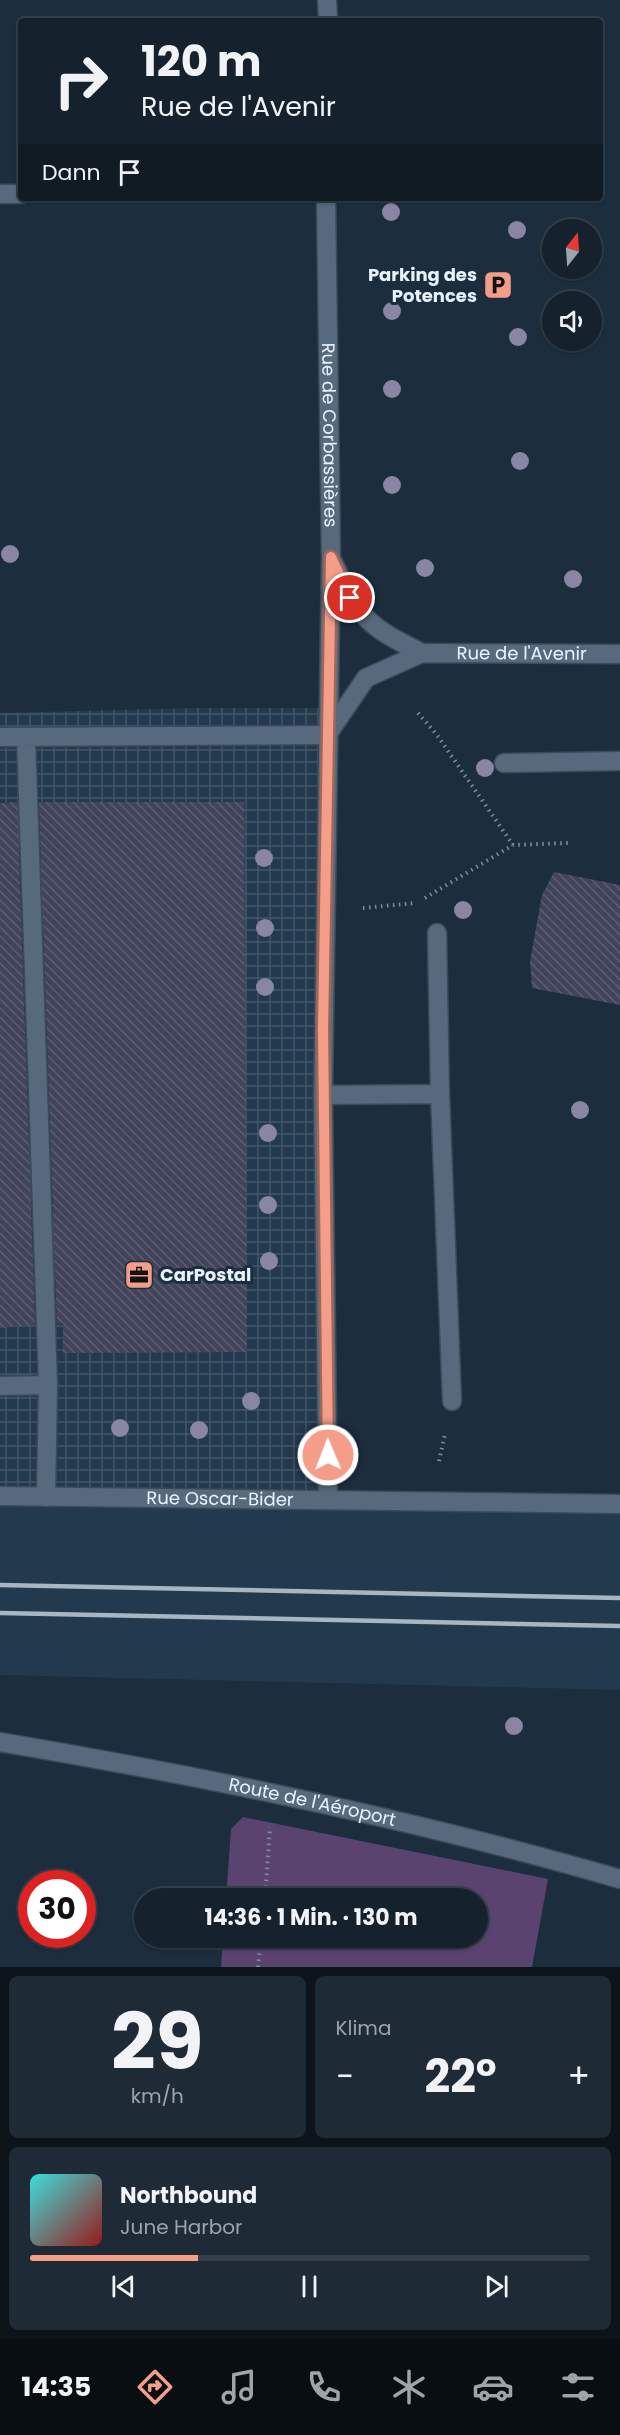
<!DOCTYPE html>
<html lang="de">
<head>
<meta charset="utf-8">
<style>
	:root { --surface:#15222e; --page:#1e2a36; --text:#f1f3f6; --muted:#9da4aa; --line:#343f4a; --accent:#f49e89 }
	body { margin:0; font-family:Poppins,sans-serif; background:var(--page); color:var(--text); height:100vh; display:flex; flex-direction:column; font-size:22px; white-space:nowrap }
	* { box-sizing:border-box; margin:0 }
	p { font-size:20px; color:var(--muted) }
	.icon { flex:none; width:33px; height:33px; fill:none; stroke:currentColor; stroke-width:2; stroke-linecap:round; stroke-linejoin:round }
	.map { position:relative; height:1967px; overflow:hidden }
	.sheet { display:flex; flex-direction:column; gap:9px; padding:9px; background:#0c1319; flex:1 }
	.sheet>* { flex:none }
	.top-card { position:absolute; left:18px; top:18px; width:585px; height:183px; border-radius:6px; box-shadow:0 2px 4px #0004,0 0 0 2px var(--line); background:#15222e; color:var(--text); overflow:hidden }
	.needle { width:39px; rotate:17deg }
	.fabs { position:absolute; left:542px; top:219px; display:grid; gap:12px }
	.fabs a { display:grid; place-items:center; width:60px; height:60px; border-radius:50%; background:var(--surface); box-shadow:0 2px 4px #0004,0 0 0 2px var(--line); font-size:30px }
	.speed { position:absolute; left:18px; top:1870px; display:flex; gap:12px; font-size:30px; font-weight:700; text-align:center }
	.speed>* { display:grid; place-content:center; width:78px; height:78px; border-radius:50%; background:var(--surface); box-shadow:0 2px 4px #0004,0 0 0 2px var(--line); line-height:1 }
	.speed .limit { border:9px solid #d22; background:#fff; color:#111 }
	.pin { position:absolute; display:grid; place-items:center; width:51px; height:51px; color:#fff; margin:-26px; border:3px solid #fff; border-radius:50%; box-shadow:0 2px 6px #0007 }
	.me { position:absolute; width:66px; margin:-33px; rotate:359deg; stroke-linejoin:round; filter:drop-shadow(0 0 4px #0008) }
	.turn { display:flex; align-items:center; gap:21px; height:126px; padding:0 24px; font-size:27px }
	.turn .icon { width:78px; height:78px; stroke-width:2.5 }
	.turn b { display:block; font-size:42px; line-height:51px }
	.then { display:flex; align-items:center; height:57px; padding:0 24px; background:#0003; gap:12px; font-size:22px }
	.big { font-size:45px; font-weight:700; line-height:1.1 }
	.sheet .card { flex:1; display:flex; flex-direction:column; justify-content:center; gap:9px; min-width:0; padding:0 21px; border-radius:9px; background:var(--page) }
	.sheet .dial { align-items:center; gap:0 }
	.dial b { font-size:78px; line-height:1 }
	.song { display:flex; align-items:center; gap:18px }
	.cover { width:72px; height:72px; border-radius:9px; background:linear-gradient(135deg,hsl(180 70% 55%),hsl(0 70% 35%)) }
	.played { height:6px; border-radius:3px; background:linear-gradient(90deg,var(--accent) 30%,var(--line) 30%) }
	.keys { display:flex; justify-content:space-around; direction:ltr }
	.heat { display:flex; justify-content:space-between; align-items:center; font-size:33px; direction:ltr }
	.sheet .tiles { flex:1; display:grid; gap:9px; grid-template-columns:1fr 1fr }
	.card:last-child { grid-column:span 2 }
	.trip { position:absolute; left:134px; top:1888px; width:354px; height:60px; border-radius:30px; background:var(--surface); box-shadow:0 2px 4px #0004,0 0 0 2px var(--line); font-weight:700; line-height:60px; text-align:center }
	.dock { display:flex; height:96px; justify-content:space-around; align-items:center; background:#080e12; color:var(--muted) }
	.dock .icon { width:42px; height:42px }
	.dock .current { color:var(--accent) }
	.dock b { font-size:27px; color:var(--text) }
	.map>svg:first-child { display:block }
	.built { fill:#23394e }
	.industrial { fill:url(#industrial-grid) }
	.grass { fill:#5a446f }
	.building { fill:url(#building-back-hatch) }
	.lines { fill:none; stroke-linecap:round; stroke-linejoin:round }
	.lane-casing { stroke:#3c4a58; stroke-width:21 }
	.street-casing { stroke:#3c4a58; stroke-width:21 }
	.path { stroke:#808e9c; stroke-width:4; stroke-dasharray:1.5 4.5; stroke-linecap:butt }
	.lane { stroke:#57697c; stroke-width:18 }
	.street { stroke:#57697c; stroke-width:18 }
	.rail { stroke:#a8b5c2; stroke-width:4.5 }
	.tree { fill:#8886a2 }
	.route-casing { stroke:#9f6759; stroke-width:15 }
	.route { stroke:#f49e89; stroke-width:10 }
	.labels { text-anchor:middle; stroke-width:6; stroke-linejoin:round; paint-order:stroke }
	.poi-label { font-size:18px; font-weight:bold; fill:#e8f3fe; stroke:#1c2d3d; text-anchor:end }
	.street-label { font-size:18px; fill:#e8f3fe; stroke:#1c2d3d }
</style>
</head>
<body>
<div class="map">
<svg width="620" height="1967" viewBox="0 0 620 1967">
	<defs>
		<pattern id="industrial-grid" width="8" height="8" patternUnits="userSpaceOnUse" patternTransform="scale(1.5)"><rect width="8" height="8" fill="#23394e"/><path d="M0 4h8M4 0v8" fill="none" stroke="#435669"/></pattern>
		<pattern id="building-back-hatch" width="6" height="6" patternUnits="userSpaceOnUse" patternTransform="scale(1.5)"><rect width="6" height="6" fill="#41445a"/><path d="M-1 5l2 2M0 0l6 6M5-1l2 2" fill="none" stroke="#5c5f73"/></pattern>
	</defs>
	<rect width="100%" height="100%" fill="#1c2d3d"/>
	<path class="built" d="M0,1496L620,1504V1690L0,1675Z"/>
	<path class="industrial" d="M196,708H327L328,1499L0,1496V713Z"/>
	<path class="grass" d="M243,1817L548,1879L532,1967H221L223,1938H477V1899H226L231,1829Z"/>
	<path class="building" d="M17,802L35,1325L0,1328V803Z
		M39,802H244L247,1352L63,1353V1323L57,1324Z
		M554,872L620,885V1005L532,988L530,961L542,895Z"/>
	<g class="lines">
		<g class="lane-casing">
			<path id="lane" d="M0,194H21
				M0,737L327,735
				M26,737L48,1385L46,1497
				M504,763L620,761
				M440,1094L452,1401
				M323,1095L440,1094L437,933
				M0,1386L48,1385"/>
		</g>
		<g class="street-casing">
			<g id="street">
				<path d="M327,0L328,21"/>
				<path id="s1" d="M326,198L331,557L323,1095L328,1499"/>
				<path d="M333,562C359,618 367,626 422,653"/>
				<path id="s2" d="M327,735L366,678L422,653L620,654"/>
				<path id="s3" d="M0,1496L620,1504"/>
				<path id="s4" d="M0,1742C208,1777 417,1820 620,1879"/>
			</g>
		</g>
		<path class="path" d="M418,713L437,735L513,845
			M425,898L513,845L569,843
			M363,908L416,903
			M439,1461L445,1434
			M265,1899L270,1827
			M258,1967L261,1938"/>
		<use href="#lane" class="lane"/>
		<use href="#street" class="street"/>
		<path class="rail" d="M0,1585L620,1598
			M0,1613L620,1626"/>
	</g>
	<g class="tree">
		<circle cx="391" cy="212" r="9"/>
		<circle cx="517" cy="230" r="9"/>
		<circle cx="392" cy="311" r="9"/>
		<circle cx="518" cy="337" r="9"/>
		<circle cx="392" cy="389" r="9"/>
		<circle cx="520" cy="461" r="9"/>
		<circle cx="392" cy="485" r="9"/>
		<circle cx="10" cy="554" r="9"/>
		<circle cx="425" cy="568" r="9"/>
		<circle cx="573" cy="579" r="9"/>
		<circle cx="485" cy="768" r="9"/>
		<circle cx="264" cy="858" r="9"/>
		<circle cx="463" cy="910" r="9"/>
		<circle cx="265" cy="928" r="9"/>
		<circle cx="265" cy="987" r="9"/>
		<circle cx="580" cy="1110" r="9"/>
		<circle cx="268" cy="1133" r="9"/>
		<circle cx="268" cy="1205" r="9"/>
		<circle cx="269" cy="1261" r="9"/>
		<circle cx="251" cy="1401" r="9"/>
		<circle cx="120" cy="1428" r="9"/>
		<circle cx="199" cy="1430" r="9"/>
		<circle cx="514" cy="1726" r="9"/>
	</g>
	<g class="lines">
		<g class="route-casing">
			<path id="route" d="M328,1455L323,1030L331,557L350,598"/>
		</g>
		<use href="#route" class="route"/>
	</g>
	<defs>
		<g id="parking-square" transform="scale(1.5)"><rect x="-9" y="-9" width="18" height="18" rx="4" fill="#f49e89" stroke="#1c2d3d"/><path d="M-3.5-5.5H1a3.5 3.5 0 0 1 0 7H-1V5.5H-3.5ZM-1-3.4V-.6H.8a1.4 1.4 0 0 0 0-2.8Z" fill="#111"/></g>
		<g id="office-square" transform="scale(1.5)"><rect x="-9" y="-9" width="18" height="18" rx="4" fill="#f49e89" stroke="#1c2d3d"/><path d="M-6-3h4V-5.5h4V-3h4V5H-6ZM-1-4.5V-3h2v-1.5ZM-6 0V1H6V0Z" fill="#111"/></g>
	</defs>
	<g fill-rule="evenodd">
		<use href="#parking-square" x="498" y="285"/>
		<use href="#office-square" x="139" y="1275"/>
	</g>
	<g class="labels">
		<g class="poi-label">
			<text x="477" y="281">Parking des<tspan x="477" dy="21">Potences</tspan></text>
			<text x="160" y="1281" text-anchor="start">CarPostal</text>
		</g>
		<g class="street-label">
			<text dy="6" stroke="none"><textPath href="#s1" startOffset="237">Rue de Corbassières</textPath></text>
			<text dy="6" stroke="none"><textPath href="#s2" startOffset="230">Rue de l'Avenir</textPath></text>
			<text dy="6" stroke="none"><textPath href="#s3" startOffset="220">Rue Oscar-Bider</textPath></text>
			<text dy="6" stroke="none"><textPath href="#s4" startOffset="318">Route de l'Aéroport</textPath></text>
		</g>
	</g>
</svg>
<div class="fabs">
<a><svg class="needle" viewBox="-14 -14 28 28"><path d="M0-13l5 13h-10z" fill="#e53935"/><path d="M0 13l5-13h-10z" fill="#9da4aa"/></svg></a>
<a><svg class="icon" aria-label="sound" viewBox="0 0 24 24"><path d="M4 9h4l5-4v14l-5-4H4zM17 9q2 3 0 6"/></svg></a>
</div>
<div class="speed"><div class="limit">30</div></div>
<div class="pin" style="left:350px;top:598px;background:#d93025"><svg class="icon" aria-label="arrive" viewBox="0 0 24 24"><path d="M6 21V4h12l-3 4 3 4H6"/></svg></div>
<svg class="me" style="left:328px;top:1455px" viewBox="-20 -20 40 40"><circle r="17" fill="#f49e89" stroke="#fff" stroke-width="3"/><path d="M0-11L8 9 0 5-8 9z" fill="#fff"/></svg>
<div class="trip">14:36 · 1 Min. · 130 m</div>
<div class="top-card">
<div class="turn"><svg class="icon" aria-label="right" viewBox="0 0 24 24"><path d="M7 20v-9h11M14 6l5 5-5 5"/></svg><div><b>120 m</b>Rue de l'Avenir</div></div>
<div class="then">Dann<svg class="icon" aria-label="arrive" viewBox="0 0 24 24"><path d="M6 21V4h12l-3 4 3 4H6"/></svg></div>
</div>
</div>
<section class="sheet">
<div class="tiles">
<div class="card dial"><b>29</b><p>km/h</p></div>
<div class="card"><p>Klima</p>
<div class="heat"><a>−</a><b class="big">22°</b><a>+</a></div>
</div>
<div class="card">
<div class="song"><i class="cover"></i><div><b>Northbound</b><p>June Harbor</p></div></div>
<div class="played"></div>
<div class="keys"><svg class="icon" aria-label="previous" viewBox="0 0 24 24"><path d="M18 5L8 12l10 7zM5 5v14"/></svg><svg class="icon" aria-label="pause" viewBox="0 0 24 24"><path d="M8 5v14M16 5v14"/></svg><svg class="icon" aria-label="next" viewBox="0 0 24 24"><path d="M6 5l10 7-10 7zM19 5v14"/></svg></div>
</div>
</div>
</section>
<nav class="dock">
<b>14:35</b>
<svg class="icon current" aria-label="directions" viewBox="0 0 24 24"><path d="M12 3l9 9-9 9-9-9zM9 14v-3h6M13 9l2 2-2 2"/></svg>
<svg class="icon" aria-label="music" viewBox="0 0 24 24"><path d="M9 18V5l10-2v13"/><circle cx="6" cy="18" r="3"/><circle cx="16" cy="16" r="3"/></svg>
<svg class="icon" aria-label="phone" viewBox="0 0 24 24"><path d="M5 4h4l2 5-3 2q2 4 5 5l2-3 5 2v4C11 20 4 13 5 4z"/></svg>
<svg class="icon" aria-label="climate" viewBox="0 0 24 24"><path d="M12 3v18M4 7l16 10M4 17L20 7"/></svg>
<svg class="icon" aria-label="car" viewBox="0 0 24 24"><path d="M5 17H2v-5l4-1 3-4h7l3 4 3 1v5h-3M9 17h6M6 11h13"/><circle cx="7" cy="17" r="2"/><circle cx="17" cy="17" r="2"/></svg>
<svg class="icon" aria-label="filters" viewBox="0 0 24 24"><path d="M4 7h16M4 17h16"/><circle cx="9" cy="7" r="2"/><circle cx="15" cy="17" r="2"/></svg>
</nav>
</body>
</html>
